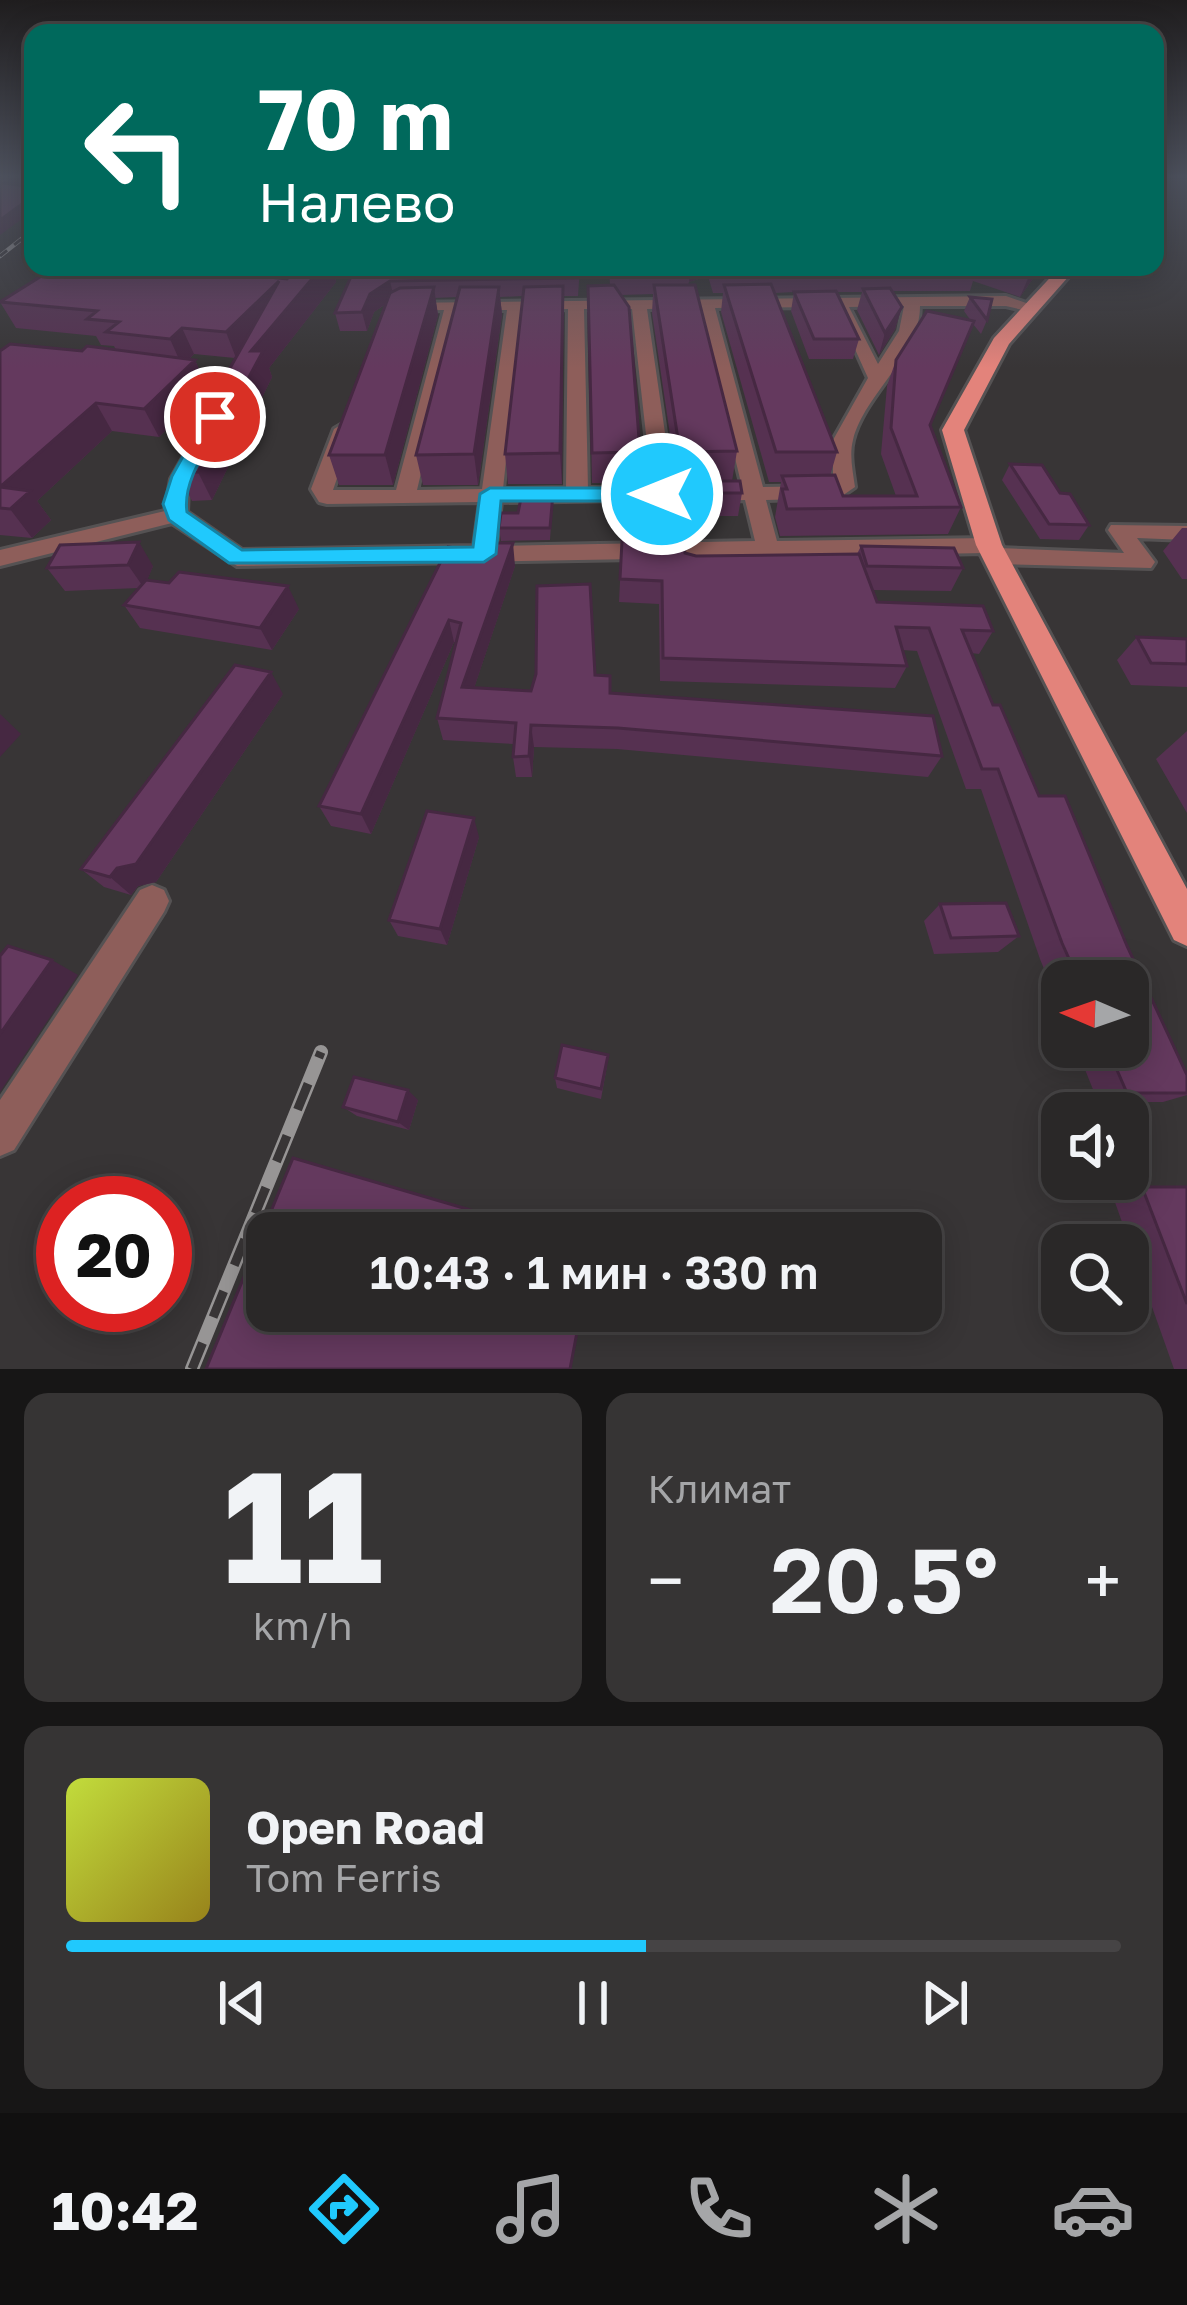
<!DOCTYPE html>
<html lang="ru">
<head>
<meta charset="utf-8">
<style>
	:root { --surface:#2a2828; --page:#363434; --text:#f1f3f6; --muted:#a5a6a8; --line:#464445; --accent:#20c9fd }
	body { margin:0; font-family:"Golos Text",sans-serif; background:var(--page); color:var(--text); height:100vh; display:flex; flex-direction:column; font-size:45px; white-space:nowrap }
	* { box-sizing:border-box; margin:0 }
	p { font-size:39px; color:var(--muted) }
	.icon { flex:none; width:66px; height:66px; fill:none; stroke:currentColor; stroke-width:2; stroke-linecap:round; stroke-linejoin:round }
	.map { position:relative; height:1369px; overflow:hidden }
	.sheet { display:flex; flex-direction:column; gap:24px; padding:24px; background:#171616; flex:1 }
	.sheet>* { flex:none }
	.top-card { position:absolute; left:24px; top:24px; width:1140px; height:252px; border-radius:24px; box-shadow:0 6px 30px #0003,0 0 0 3px var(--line); background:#00695c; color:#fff; overflow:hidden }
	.needle { width:78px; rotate:272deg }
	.tools { position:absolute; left:1041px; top:960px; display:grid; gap:24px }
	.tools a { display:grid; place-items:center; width:108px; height:108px; border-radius:24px; background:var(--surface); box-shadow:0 6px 30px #0003,0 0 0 3px var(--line); font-size:60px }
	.speed { position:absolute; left:36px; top:1176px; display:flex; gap:24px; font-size:60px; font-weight:700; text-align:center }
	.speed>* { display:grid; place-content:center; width:156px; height:156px; border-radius:50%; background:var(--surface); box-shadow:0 6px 30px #0003,0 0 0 3px var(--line); line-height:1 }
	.speed .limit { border:18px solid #d22; background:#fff; color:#111 }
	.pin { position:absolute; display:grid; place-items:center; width:102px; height:102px; color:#fff; margin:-51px; border:6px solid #fff; border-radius:50%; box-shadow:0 3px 12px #0007 }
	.me { position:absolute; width:132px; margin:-66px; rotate:270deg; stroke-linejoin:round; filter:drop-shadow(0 0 9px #0008) }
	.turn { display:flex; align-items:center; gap:42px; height:252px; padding:0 36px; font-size:54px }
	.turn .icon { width:156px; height:156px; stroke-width:2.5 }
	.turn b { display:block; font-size:84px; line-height:102px }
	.big { font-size:90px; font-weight:600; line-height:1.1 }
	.sheet .card { flex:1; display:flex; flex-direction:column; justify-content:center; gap:18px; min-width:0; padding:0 42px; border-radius:24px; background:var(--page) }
	.sheet .dial { align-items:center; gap:0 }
	.dial b { font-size:156px; line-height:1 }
	.song { display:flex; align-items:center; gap:36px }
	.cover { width:144px; height:144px; border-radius:18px; background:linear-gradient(135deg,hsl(70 70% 55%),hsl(50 70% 35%)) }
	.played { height:12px; border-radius:6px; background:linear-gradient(90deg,var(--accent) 55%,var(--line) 55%) }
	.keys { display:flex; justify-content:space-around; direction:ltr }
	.heat { display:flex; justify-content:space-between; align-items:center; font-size:66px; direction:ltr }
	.sheet .tiles { flex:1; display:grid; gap:24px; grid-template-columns:1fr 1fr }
	.card:last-child { grid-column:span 2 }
	.trip { position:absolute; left:246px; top:1212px; width:696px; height:120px; border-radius:24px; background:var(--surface); box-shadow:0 6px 30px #0003,0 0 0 3px var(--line); font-weight:600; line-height:120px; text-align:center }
	.dock { display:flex; height:192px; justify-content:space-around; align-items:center; background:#111010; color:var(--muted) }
	.dock .icon { width:84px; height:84px }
	.dock .active { color:var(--accent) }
	.dock b { font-size:54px; color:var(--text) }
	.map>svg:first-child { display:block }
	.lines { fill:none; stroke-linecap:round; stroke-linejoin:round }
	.minor-casing { stroke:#555253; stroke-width:6 }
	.major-casing { stroke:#555253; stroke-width:6 }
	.minor { fill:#8e5e5a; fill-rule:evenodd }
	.major { fill:#e3837b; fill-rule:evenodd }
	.rail-far1-casing { stroke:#979595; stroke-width:4.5 }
	.rail-casing { stroke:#979595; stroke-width:14 }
	.rail-far1 { stroke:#383536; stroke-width:3; stroke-dasharray:9; stroke-linecap:butt }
	.rail { stroke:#383536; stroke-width:9; stroke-dasharray:28; stroke-linecap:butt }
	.wall { fill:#563151 }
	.shaded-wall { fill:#462842 }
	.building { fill:#64395e; stroke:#462842; stroke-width:3 }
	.route { fill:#20c9fd; stroke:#1583a4; stroke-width:3 }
</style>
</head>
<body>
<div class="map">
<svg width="1187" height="1369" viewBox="0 0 1187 1369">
	<rect width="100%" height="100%" fill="#383536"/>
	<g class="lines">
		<g class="minor-casing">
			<path id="minor" d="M1006,296L1035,306L1027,311L1006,306H920C920,356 865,393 853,440C849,455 853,472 855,487L839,498L766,500L777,541L989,538L997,540L998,548L1124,553L1108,530L1111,525L1187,526V540L1137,538L1155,562L1151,568L995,564L987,561L986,553L237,566L172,523L0,566V550L165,511L171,479L192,442L199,440L209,446L188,488L187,512L242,550L474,546L480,502L327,504L319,502L311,489L334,429L344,423L354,429L333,490H396L444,310L402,311L394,306L396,303ZM904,306L899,331L878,364L849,307ZM836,307L868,378L833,440V486L763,487L715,308ZM699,308L742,487H709L698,494L709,501L745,500L755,541L496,546L501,502L679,499L682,494L673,488L647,309ZM568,309L566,488L503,489L522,310ZM584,309H632L652,488H588ZM460,310H507L482,489L417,490Z
				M169,367L237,377L240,381L227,411L211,407L220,385L163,376L160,372Z
				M152,885L164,890L169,901L164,912L14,1150L0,1156V1100L140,890Z"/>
		</g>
		<g class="major-casing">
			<path id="major" d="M1060,267H1077L1009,344L964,430L1002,545L1187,889V946L1174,940L976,545L942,430L994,338Z"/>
		</g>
		<use href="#minor" class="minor"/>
		<use href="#major" class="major"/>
		<g class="rail-far1-casing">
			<path id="rail-far1" d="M0,256L33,230"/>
		</g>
		<g class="rail-casing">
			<path id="rail" d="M192,1369L321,1052"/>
		</g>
		<use href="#rail-far1" class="rail-far1"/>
		<use href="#rail" class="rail"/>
	</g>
	<path class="wall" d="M56,267H226L228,273L287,279L298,267H333L336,282L269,368L272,377L212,500L192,501L178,473L235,358L194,354L189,359L195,360L207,388L159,437L112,431L37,501L51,520L32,538L0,535V351L116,350L114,346L101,345L96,336L16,328L0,302Z
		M580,267L578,296H563L562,484H508L505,454L523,296L500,297L502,314L478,485H423L416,455L457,297L435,298L438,315L393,485H339L329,455L386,304L374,312L367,331H340L335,313L353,272L437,273Z
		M609,267H1041L1020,297L973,281L970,291H892L902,307L895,329L879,355L857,310L862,292H836L859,339L853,359H809L791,311L794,292L774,293L837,452L830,476L843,496H896L881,454L887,386L896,360L971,321L964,311L970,297L987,320L981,334L973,324L930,426L961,507L948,534L780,536L775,517L781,482H769L721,312L723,293H713L708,276L689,282L688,285L737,451L732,481L742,493L738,516H681L679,504L681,482H677L652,313L653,294L621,295L640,452L639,483H592L588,286L610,285Z
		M1010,464L1060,493L1089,525L1079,540L1040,539L1002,480Z
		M635,486L680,519L678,538L622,536L623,517H635Z
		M553,493L550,540L501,541L499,528Z
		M1182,528H1187V579H1182L1163,551Z
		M622,541L696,556L857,554L861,546L963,568L951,591L872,590L877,602L993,631L979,654L971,653L993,705L1039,796L1127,946L1187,1075V1095L1163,1102H1098L1076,1047H1128V981H1062V1013L1040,959L981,789H966L917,651L902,650L907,666L895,688L660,681L659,604L619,602Z
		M60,545L153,566L147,580L299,609L272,650L140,628L124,605L139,588L65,591L47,568Z
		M448,547L515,566L474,688L531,691L595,675L610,693L942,756L928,777L617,749L534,747L532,777H516L513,757L514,744L443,740L437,718L456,643L454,642L371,834L331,826L319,806Z
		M1137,637L1187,639V687L1131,685L1117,660Z
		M283,694L156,882L138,886L131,895L104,887L81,869Z
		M1187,731V813L1156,759Z
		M479,837L447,945L398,936L389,920Z
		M940,904L1019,936L998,952L934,954L924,921Z
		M607,1066L601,1099L557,1088L555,1078Z
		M418,1100L409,1130L357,1116L343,1107Z
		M1142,1187H1187V1369H1174L1111,1191Z"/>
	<path class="shaded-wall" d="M16,177H33V179L10,193L4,183Z
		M33,199V211L0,235V220L26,201Z
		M205,267H226L229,275L202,270Z
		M322,267H333L336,282L269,368L272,377L212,500L198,472L251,351Z
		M686,267H709L708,276L689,282L690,271Z
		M1035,267H1041L1020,297L1030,274Z
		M279,281L236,358L226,332Z
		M390,281L394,298L374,312L367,331L362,312L370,294Z
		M563,286V314L562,484L560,453Z
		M434,287L438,315L393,485L385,455Z
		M499,287L502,314L478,485L474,454Z
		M902,307L895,329L879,355L885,333Z
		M182,328L194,354L182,366L170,339Z
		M195,360L207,388L159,437L144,409Z
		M96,403L112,431L37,501L51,520L32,538L10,509L0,487Z
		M139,542L153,566L144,588L128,565Z
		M513,543L515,566L467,709L462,687Z
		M288,586L299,609L272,650L260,628Z
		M449,620L454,642L371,834L361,814Z
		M271,672L283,694L156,882L138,886L131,895L110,877Z
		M0,714L21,734L0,757Z
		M531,725L534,747L532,777L529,756Z
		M474,818L479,837L447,945L440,929Z
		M52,960L78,975L0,1092V1034Z
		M408,1090L418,1100L409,1130L398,1122Z"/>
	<path class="building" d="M0,177H16L4,183L33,187V199L26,201L0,220Z
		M56,267H205L202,270L287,279L298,267H322L251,351H263L198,472L178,473L185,448L279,281L226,332L182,328L170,339L106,332L119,322L87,319L97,311L0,302Z
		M438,267H579L578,278L390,281L370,294L362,312L335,313L353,272L437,273Z
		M611,267H689L690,271L611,272Z
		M715,267H979L716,270Z
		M1009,267H1035L1030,274Z
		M771,284L837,452H776L724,285Z
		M614,285L629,307L640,452L592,453L588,286Z
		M654,285H695L737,451L680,452Z
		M563,286L560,453L505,454L524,287Z
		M434,287L385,455H329L390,293L400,288Z
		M460,287H499L474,454L416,455Z
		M890,288L902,307L885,333L863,289Z
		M836,291L859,339H814L794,292Z
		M970,297L992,299L987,320Z
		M927,311L974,321L930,425L961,507L787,509L782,489H787L782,476L835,475L843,496H917L891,428L896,360Z
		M10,344L82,351L87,346L195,360L144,409L96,403L0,487V351Z
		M1010,464L1042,465L1060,493L1070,494L1089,525L1049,524Z
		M681,481H740L742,493H683Z
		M635,486H676L680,519L623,517H637Z
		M0,487L30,491L10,509L0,508Z
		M522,493H553L550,528H499L501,513H518Z
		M683,540L685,553L696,556L859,554L877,602L983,606L993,631L962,630L993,705H1000L1039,796H1065L1127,946L1187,1075V1093H1127L1107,1047H1128V981H1079L1062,943L998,769H982L929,628L896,627L907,666L663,658L662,581L620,579L622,541Z
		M139,542L128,565L47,568L60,545Z
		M488,543H513L462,687L531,691L536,674L537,586L590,584L595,675L610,676V693L933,716L942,756L618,728L531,725L529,756L513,757L516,723L437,718L461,623L449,620L361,814L319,806L448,547L486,553Z
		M861,546L954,548L963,568L867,566Z
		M179,572L288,586L260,628L124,605L146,580L169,583Z
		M1137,637L1187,639V664L1151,663Z
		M235,665L271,672L136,864L117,868L110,877L81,869Z
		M427,811L474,818L440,929L389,920Z
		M1006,903L1019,936L951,938L940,904Z
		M8,946L52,960L0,1034V956Z
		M562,1045L608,1055L601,1089L555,1078Z
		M354,1077L408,1090L398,1122L343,1107Z
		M293,1158L549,1233H267V1311H581L570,1369H206Z
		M1142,1187H1187V1304Z"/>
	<linearGradient id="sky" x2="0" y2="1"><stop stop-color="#1f1d1e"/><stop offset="0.48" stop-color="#4d515d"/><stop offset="1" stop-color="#4d515d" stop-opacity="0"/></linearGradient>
	<rect width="1187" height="368" fill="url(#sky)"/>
	<path class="route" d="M215,412L224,417C210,445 182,480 187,512L242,550L473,547L480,494L490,488H662L673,494L662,501H501L496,554L484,562L229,563L169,520L163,504L172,476L205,417Z"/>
</svg>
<div class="tools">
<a><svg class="needle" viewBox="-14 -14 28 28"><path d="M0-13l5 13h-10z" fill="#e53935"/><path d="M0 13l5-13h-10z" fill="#a5a6a8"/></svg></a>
<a><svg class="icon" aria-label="sound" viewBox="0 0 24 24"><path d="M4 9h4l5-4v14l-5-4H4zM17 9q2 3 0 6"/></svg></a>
<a><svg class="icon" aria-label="search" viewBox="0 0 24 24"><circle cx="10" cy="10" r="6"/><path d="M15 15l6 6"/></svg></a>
</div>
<div class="speed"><div class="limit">20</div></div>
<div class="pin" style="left:215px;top:417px;background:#d93025"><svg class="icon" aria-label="arrive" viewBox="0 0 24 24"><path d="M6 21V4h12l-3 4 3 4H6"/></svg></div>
<svg class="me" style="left:662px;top:494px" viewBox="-20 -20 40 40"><circle r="17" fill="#20c9fd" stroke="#fff" stroke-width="3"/><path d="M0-11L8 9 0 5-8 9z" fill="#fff"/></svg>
<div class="trip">10:43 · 1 мин · 330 m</div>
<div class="top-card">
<div class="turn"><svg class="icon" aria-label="left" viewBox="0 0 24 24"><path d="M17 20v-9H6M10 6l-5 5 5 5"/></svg><div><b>70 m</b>Налево</div></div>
</div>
</div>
<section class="sheet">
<div class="tiles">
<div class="card dial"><b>11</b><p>km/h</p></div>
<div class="card"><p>Климат</p>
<div class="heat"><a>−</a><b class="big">20.5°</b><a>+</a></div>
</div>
<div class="card">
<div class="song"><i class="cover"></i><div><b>Open Road</b><p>Tom Ferris</p></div></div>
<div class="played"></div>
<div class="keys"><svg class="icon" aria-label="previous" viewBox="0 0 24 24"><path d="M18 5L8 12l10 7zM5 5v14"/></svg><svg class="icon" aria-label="pause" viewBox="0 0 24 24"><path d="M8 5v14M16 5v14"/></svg><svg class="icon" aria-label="next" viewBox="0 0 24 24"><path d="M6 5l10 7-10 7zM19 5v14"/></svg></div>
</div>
</div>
</section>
<nav class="dock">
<b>10:42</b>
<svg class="icon active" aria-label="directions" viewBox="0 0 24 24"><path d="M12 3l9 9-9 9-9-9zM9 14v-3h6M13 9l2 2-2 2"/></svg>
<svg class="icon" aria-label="music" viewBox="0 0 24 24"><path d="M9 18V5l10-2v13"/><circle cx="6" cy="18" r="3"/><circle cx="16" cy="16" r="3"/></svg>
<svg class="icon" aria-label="phone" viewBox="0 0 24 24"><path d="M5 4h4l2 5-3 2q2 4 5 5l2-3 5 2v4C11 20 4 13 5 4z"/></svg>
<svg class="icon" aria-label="climate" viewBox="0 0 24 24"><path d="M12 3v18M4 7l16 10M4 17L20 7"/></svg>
<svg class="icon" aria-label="car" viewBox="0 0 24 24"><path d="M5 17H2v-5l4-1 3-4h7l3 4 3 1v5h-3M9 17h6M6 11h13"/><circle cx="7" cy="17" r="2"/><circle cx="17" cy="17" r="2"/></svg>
</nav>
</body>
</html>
